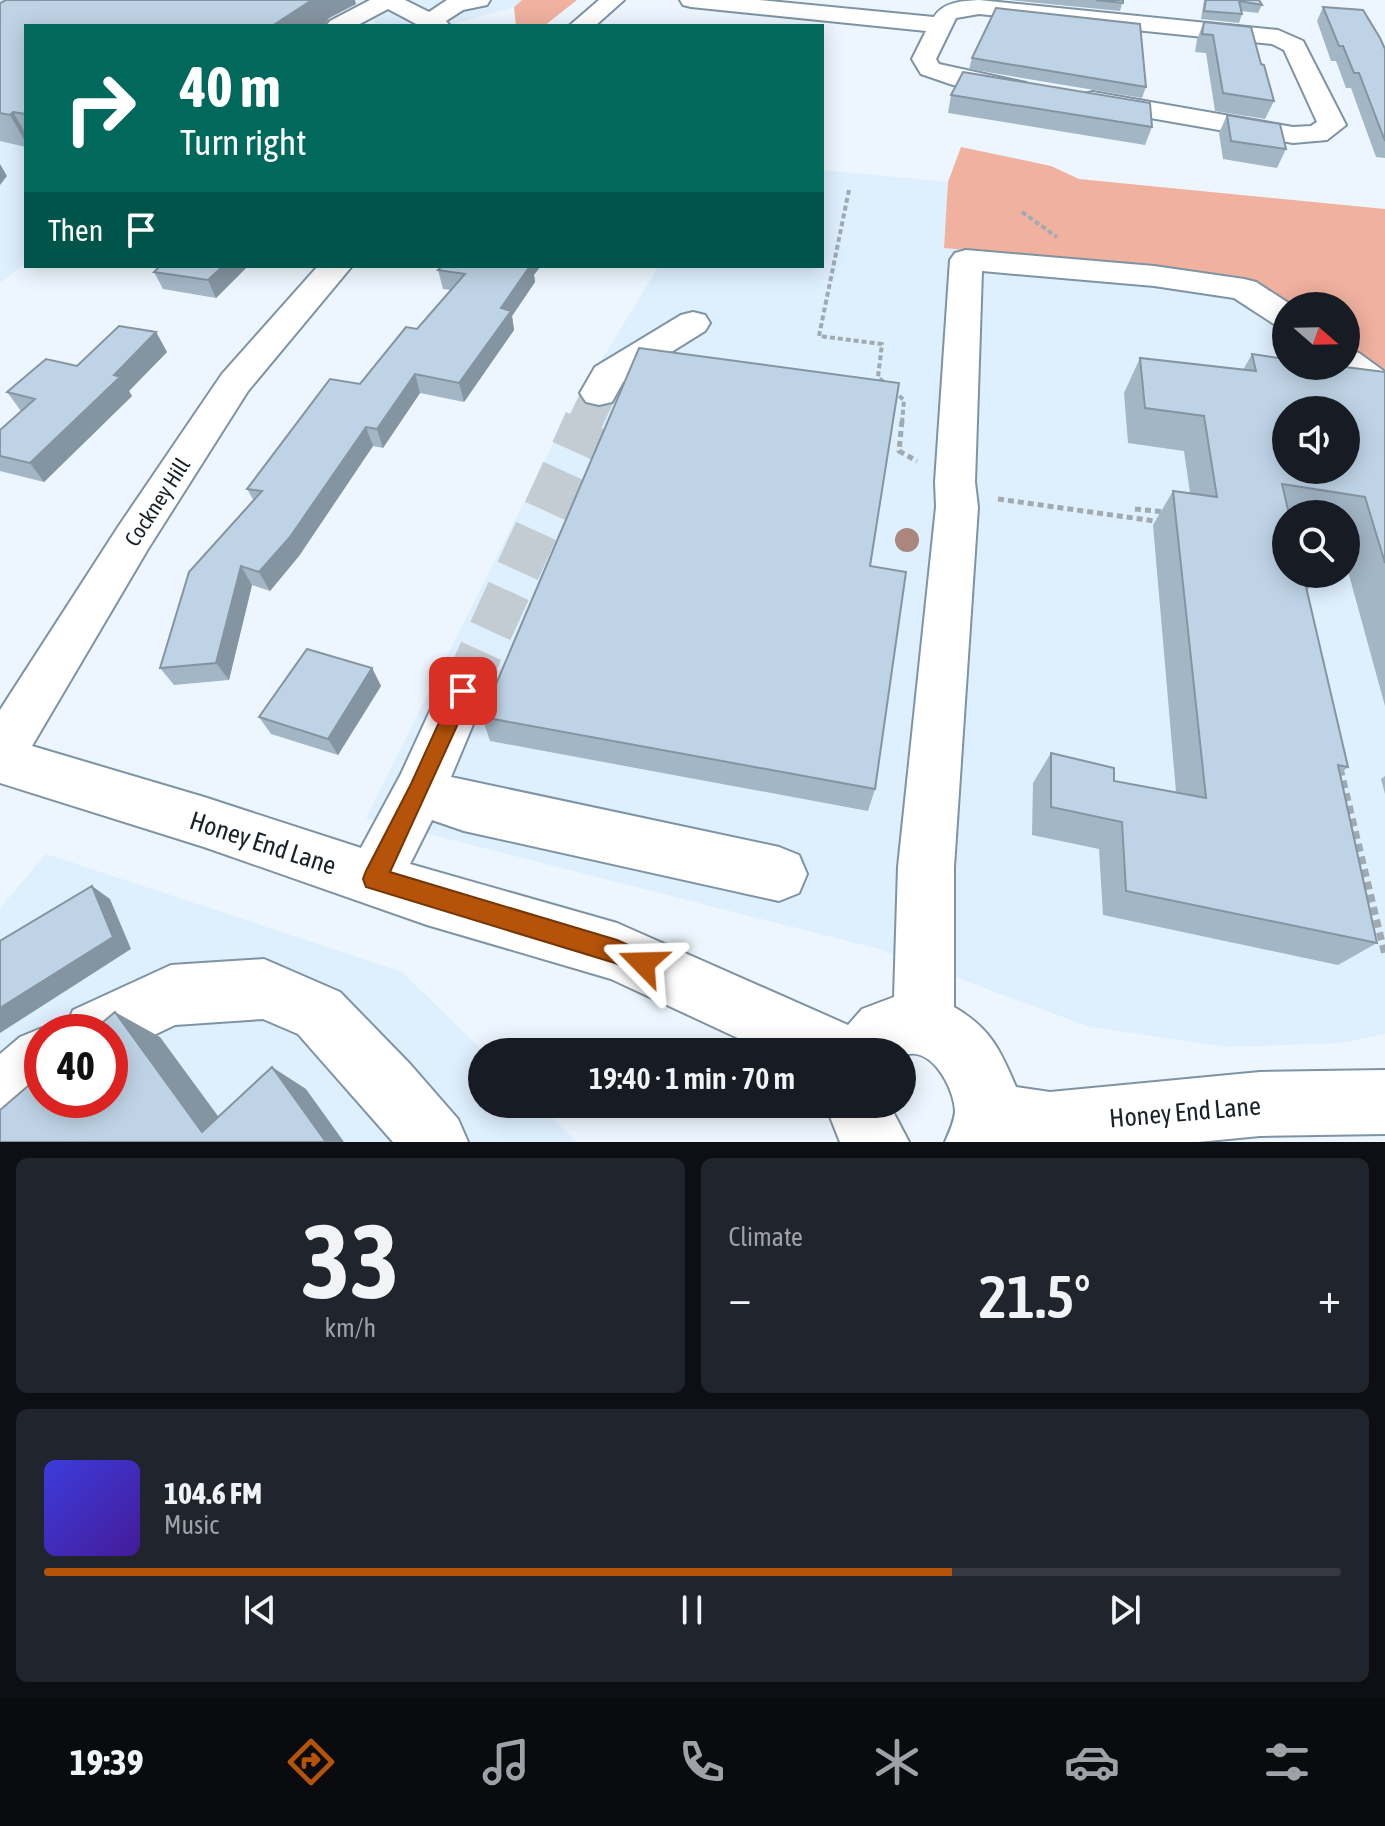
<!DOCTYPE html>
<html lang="en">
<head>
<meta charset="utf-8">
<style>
	:root { --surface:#171b24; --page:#20242c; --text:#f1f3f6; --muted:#9ea1a6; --line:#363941; --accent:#b45309 }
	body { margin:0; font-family:"Asap Condensed",sans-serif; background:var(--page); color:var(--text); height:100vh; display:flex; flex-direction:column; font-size:30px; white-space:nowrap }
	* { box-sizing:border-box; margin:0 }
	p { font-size:26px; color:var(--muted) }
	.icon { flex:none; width:44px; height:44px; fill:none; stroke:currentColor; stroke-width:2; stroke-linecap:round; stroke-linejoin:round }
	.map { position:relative; height:1142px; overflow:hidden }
	.sheet { display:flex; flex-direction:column; gap:16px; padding:16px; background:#0d0f14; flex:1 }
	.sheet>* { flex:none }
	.guide { position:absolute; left:24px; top:24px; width:800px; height:244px; border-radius:0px; box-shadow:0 4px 20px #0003; background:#00695c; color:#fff; overflow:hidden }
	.needle { width:52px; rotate:110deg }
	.controls { position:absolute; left:1272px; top:292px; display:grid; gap:16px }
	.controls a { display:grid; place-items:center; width:88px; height:88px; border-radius:50%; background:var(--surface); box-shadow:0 4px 20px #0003; font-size:40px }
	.speed { position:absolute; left:24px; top:1014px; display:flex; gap:16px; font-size:40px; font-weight:700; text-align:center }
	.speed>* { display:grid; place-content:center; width:104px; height:104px; border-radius:50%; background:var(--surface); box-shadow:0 4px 20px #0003; line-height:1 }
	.speed .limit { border:12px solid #d22; background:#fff; color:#111 }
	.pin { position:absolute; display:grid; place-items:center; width:68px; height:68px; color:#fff; margin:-34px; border-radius:16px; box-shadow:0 4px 12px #0006 }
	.me { position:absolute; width:88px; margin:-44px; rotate:292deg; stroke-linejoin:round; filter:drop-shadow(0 0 6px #0008) }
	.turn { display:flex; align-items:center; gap:28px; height:168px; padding:0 24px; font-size:36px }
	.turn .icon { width:104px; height:104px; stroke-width:2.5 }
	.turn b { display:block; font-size:56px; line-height:68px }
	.then { display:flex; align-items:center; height:76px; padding:0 24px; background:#0003; gap:16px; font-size:30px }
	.big { font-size:60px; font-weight:600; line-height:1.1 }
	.sheet .card { flex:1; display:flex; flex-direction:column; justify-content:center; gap:12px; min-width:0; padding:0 28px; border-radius:12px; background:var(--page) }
	.sheet .dial { align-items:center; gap:0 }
	.dial b { font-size:104px; line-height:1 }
	.song { display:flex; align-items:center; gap:24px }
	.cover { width:96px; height:96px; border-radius:12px; background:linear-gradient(135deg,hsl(240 70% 55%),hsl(260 70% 35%)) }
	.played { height:8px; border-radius:4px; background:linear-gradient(90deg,var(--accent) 70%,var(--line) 70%) }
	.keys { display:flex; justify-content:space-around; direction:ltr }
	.heat { display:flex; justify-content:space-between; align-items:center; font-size:44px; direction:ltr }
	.sheet .tiles { flex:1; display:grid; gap:16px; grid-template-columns:1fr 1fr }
	.card:last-child { grid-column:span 2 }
	.trip { position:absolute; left:468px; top:1038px; width:448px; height:80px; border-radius:40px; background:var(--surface); box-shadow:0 4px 20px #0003; font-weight:600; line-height:80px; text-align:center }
	.dock { display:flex; height:128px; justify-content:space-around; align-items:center; background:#090b0e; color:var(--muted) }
	.dock .icon { width:56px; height:56px }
	.dock .on { color:var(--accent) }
	.dock b { font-size:36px; color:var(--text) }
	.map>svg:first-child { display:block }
	.built { fill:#deeffe; fill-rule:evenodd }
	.forest { fill:#f0b19f }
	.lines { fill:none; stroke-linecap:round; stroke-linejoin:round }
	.minor-tunnel-far1 { stroke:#c3ccd3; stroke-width:34; stroke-dasharray:34 17; stroke-linecap:butt }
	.minor-tunnel { stroke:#c3ccd3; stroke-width:44; stroke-dasharray:44 22; stroke-linecap:butt }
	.minor-casing { stroke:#7e93a4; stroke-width:4 }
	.path-far2 { stroke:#a1aab1; stroke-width:4; stroke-dasharray:5 3; stroke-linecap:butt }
	.path-far1 { stroke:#a1aab1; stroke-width:5; stroke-dasharray:6 4; stroke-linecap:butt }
	.path { stroke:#a1aab1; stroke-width:7; stroke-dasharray:8 5; stroke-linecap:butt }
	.minor { fill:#fff; fill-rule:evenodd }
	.tree { fill:#aa867e }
	.wall { fill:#a3b6c6 }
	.shaded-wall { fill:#8594a1 }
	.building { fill:#bed4e6; stroke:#8594a1; stroke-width:2; fill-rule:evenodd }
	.route { fill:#b45309; stroke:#753606; stroke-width:2 }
	.labels { text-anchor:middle; stroke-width:8; stroke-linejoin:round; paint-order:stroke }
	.street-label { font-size:22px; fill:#1a2229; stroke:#fff }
	.near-street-label { font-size:26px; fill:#1a2229; stroke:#fff }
</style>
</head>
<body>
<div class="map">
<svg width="1385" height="1142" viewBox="0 0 1385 1142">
	<rect width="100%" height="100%" fill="#edf6fe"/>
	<path class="built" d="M0,0H522L514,7L446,26H380L375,24L373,14L349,26H26V263L0,283Z
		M822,170L948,182L944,248L1140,265L1258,283L1291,306H1286V366H1346V345L1385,372V1034L1341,1043L1228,1047L1090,1027L879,949L366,818L567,416L659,266H822ZM1286,410H1346V470H1286ZM1286,514H1346V574H1286Z
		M46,854L402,972L484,1052L482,1104H538L577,1142H0V908ZM42,1032H110V1100H42Z"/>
	<path class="forest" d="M522,0H577L544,26H516L514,7Z
		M961,147L1051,166L1079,179L1385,209V372L1346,345V306H1291L1258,283L1140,265L944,248L948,182Z"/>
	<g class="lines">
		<path class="minor-tunnel-far1" d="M585,423L599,393"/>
		<path class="minor-tunnel" d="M463,691L586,421"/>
		<g class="minor-casing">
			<path id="minor" d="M370,0H405L429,12L447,0H490L487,5L463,10L446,21L450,26H420L388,9L356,26H326L330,21Z
				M599,0H624L595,26H569Z
				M680,0H759L934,17C943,2 962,1 979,0L1278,30L1303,41L1346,125L1327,140L1293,143L1093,108L1084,106L1080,100L1084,94L1093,92L1293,127L1311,126L1317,122L1284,50L1272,44L979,14L956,18L936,59L939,64L1026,83L1030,88L1026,93L1017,96L953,85L921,74L912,59L926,31L691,7L683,5Z
				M966,250L1154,266L1244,279L1256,282L1293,306H1286V327L1274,324L1234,298L1154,286L982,271L975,482L978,507L954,867V1007C990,1028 1000,1049 1016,1087L1050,1092L1260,1072L1385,1070V1134L1260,1136L1198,1142H945C949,1133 954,1122 955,1112C955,1089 931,1043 902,1056V1052H768L611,979L427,925L204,847L0,783V710L118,527L222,374L318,266H352L248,391L148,549L32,746L204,797L361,848L401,774L446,676L463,670L480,676L487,691L451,777L779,847L799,855L807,874L799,893L779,901L464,831L432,820L410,864L617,923L848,1025L862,1009L894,997L898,867L936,507L935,482L950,260L955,253Z
				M693,312L705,315L710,323L705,331L623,382L612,402L599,405L586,402L580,393L595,367L681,315Z
				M1346,349L1359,353L1385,372V403L1372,400L1333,369L1331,366H1346Z
				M264,959L340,992L410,1064L458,1119L468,1142H393L298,1034L263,1019L175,1025L110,1056V1032H64L73,1010L171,965Z
				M42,1028L52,1032H42V1100L23,1118L0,1127V1054L20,1037Z
				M825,1104H889L909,1142H840Z"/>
		</g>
		<path class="path-far2" d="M849,190L819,336L882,344L878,377L886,384
			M1022,212L1057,237
			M893,391L904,400L902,423"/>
		<path class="path-far1" d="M902,421L899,451L917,461
			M998,499L1162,522
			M1135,509L1166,512
			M1303,574L1307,593"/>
		<path class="path" d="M1340,768L1385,955"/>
		<use href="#minor" class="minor"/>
	</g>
	<circle class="tree" cx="907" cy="540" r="12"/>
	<path class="wall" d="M1009,0H1123L1120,11Z
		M1204,0H1259L1262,5L1258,13L1241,11L1242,14L1239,23L1201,19Z
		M0,3L356,4L329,18L324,26H26V147L0,141Z
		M1323,7L1385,49V158L1376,157L1351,88H1346L1336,61H1331L1317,21Z
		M1204,22L1261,64L1274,101L1265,119L1215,111L1206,53L1195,52L1197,39Z
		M972,58L1146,87L1142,98L969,69Z
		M951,95L1152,127L1145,145L948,113Z
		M1227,115L1286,149L1277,168L1223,159L1219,133Z
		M160,266H248L216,298L163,289L154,272Z
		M438,270L534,275L535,282L512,316L514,330L464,402L420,393L383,448L373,446L299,556L270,591L252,585L229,680L174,685L160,668L254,501L247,489L417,329L451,290L443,289Z
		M156,332L167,352L129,391L132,396L44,482L0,471V430L21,411L7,392L77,366Z
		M1252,354L1385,372V706L1346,564V514H1286L1348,767L1340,774L1377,943L1338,965L1103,915L1099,849L1032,835L1033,783L1051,753L1114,781L1176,792L1153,525L1173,491L1190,493L1184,451L1128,443L1124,393L1140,358L1243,370Z
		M870,566L875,789L868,811L490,741L482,717Z
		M372,668L381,686L338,755L271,734L259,717Z
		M1385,776V794L1381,779Z"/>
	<path class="shaded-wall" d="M312,0H355L356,4L329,18L324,26H272Z
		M13,112L26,134V143L10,115Z
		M0,164L7,176L0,185Z
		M223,266H248L216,298L208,280Z
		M527,266H541L534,275L535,282L512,316L514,330L464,402L459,383L501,308Z
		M156,332L167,352L129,391L132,396L44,482L30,463Z
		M415,374L420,393L383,448L377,429Z
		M366,427L373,446L299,556L270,591L259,572Z
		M241,566L252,585L229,680L216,663Z
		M372,668L381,686L338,755L328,739Z
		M92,886L110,899L131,949L0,1033V1008Z
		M115,1012L160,1037L237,1142L202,1132Z
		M272,1067L306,1089L344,1142H326Z"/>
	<path class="building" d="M6,0H312L272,26H26V114L13,112L10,115L0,113V3Z
		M1096,0H1123V3Z
		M1206,0H1259L1262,5L1239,1L1242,14L1204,11Z
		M1323,7L1363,10L1380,38L1385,49V141L1359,73H1354L1343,46H1339Z
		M996,8L1140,24L1146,87L972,58Z
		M1204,22L1251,27L1261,64L1264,65L1274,101L1223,93L1213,35L1202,34Z
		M963,72L1150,103L1152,127L951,95Z
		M1227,115L1280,124L1286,149L1231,141Z
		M160,266H223L208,280L154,272Z
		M442,266H530L501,308L511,311L459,383L415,374L377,429L366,427L290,537L259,572L241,566L216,663L160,668L189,572L262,491L247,489L330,379L360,384L406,327L417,329L465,274L438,270Z
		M119,326L156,332L114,375L120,377L30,463L0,456V430L35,399L7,392L46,359L77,366Z
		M639,348L899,383L870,566L906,572L875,789L482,717Z
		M1252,354L1286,359V366H1337L1385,372V563L1365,497L1282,484L1289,514H1286V574H1303L1348,767L1338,765L1377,943L1126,891L1122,822L1051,807V753L1114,768V781L1206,798L1173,491L1217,497L1204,416L1145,408L1140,358L1256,371ZM1286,410H1346V470H1286Z
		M307,649L372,668L328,739L259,717Z
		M92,886L113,937L0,1008V941Z
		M115,1012L202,1132L272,1067L326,1142H0V1110L42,1074V1100H110V1032H91Z"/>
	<path class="route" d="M463,683L470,685L473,691L390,872L617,940L651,955L655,963L651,972L643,975L615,963L366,887L363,879L366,871L411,784L456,685Z"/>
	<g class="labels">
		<g class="street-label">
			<text transform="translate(157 502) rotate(-57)" y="8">Cockney Hill</text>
		</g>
		<g class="near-street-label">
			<text transform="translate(263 843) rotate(18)" y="9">Honey End Lane</text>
			<text transform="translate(1185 1112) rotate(-5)" y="9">Honey End Lane</text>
		</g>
	</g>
</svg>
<div class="controls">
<a><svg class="needle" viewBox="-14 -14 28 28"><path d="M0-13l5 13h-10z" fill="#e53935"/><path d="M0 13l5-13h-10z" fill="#9ea1a6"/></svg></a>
<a><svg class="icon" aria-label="sound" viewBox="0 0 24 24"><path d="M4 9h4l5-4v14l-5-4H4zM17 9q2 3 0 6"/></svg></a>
<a><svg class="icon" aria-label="search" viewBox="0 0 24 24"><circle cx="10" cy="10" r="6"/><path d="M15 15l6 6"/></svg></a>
</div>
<div class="speed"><div class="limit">40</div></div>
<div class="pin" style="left:463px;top:691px;background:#d93025"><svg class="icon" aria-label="arrive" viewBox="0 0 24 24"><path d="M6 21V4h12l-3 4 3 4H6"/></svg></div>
<svg class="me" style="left:643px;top:963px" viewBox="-20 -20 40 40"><path d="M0-17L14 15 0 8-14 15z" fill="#b45309" stroke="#fff" stroke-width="4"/></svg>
<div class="trip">19:40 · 1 min · 70 m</div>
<div class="guide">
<div class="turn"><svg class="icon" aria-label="right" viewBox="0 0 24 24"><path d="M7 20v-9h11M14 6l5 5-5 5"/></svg><div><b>40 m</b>Turn right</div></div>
<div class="then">Then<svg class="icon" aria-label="arrive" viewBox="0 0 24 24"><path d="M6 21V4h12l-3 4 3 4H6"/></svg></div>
</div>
</div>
<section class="sheet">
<div class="tiles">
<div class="card dial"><b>33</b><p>km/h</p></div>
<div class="card"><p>Climate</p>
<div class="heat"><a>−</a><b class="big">21.5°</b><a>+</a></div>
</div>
<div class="card">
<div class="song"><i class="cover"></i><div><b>104.6 FM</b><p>Music</p></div></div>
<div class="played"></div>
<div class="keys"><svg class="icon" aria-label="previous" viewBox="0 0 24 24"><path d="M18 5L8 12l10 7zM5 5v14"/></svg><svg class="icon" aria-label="pause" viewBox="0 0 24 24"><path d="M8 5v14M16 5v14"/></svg><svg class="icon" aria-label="next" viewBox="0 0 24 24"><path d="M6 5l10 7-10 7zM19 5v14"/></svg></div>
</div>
</div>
</section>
<nav class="dock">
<b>19:39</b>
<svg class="icon on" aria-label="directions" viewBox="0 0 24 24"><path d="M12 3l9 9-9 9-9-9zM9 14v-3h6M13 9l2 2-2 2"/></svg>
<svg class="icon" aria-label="music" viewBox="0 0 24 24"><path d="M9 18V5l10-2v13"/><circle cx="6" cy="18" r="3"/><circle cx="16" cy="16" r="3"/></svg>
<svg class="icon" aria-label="phone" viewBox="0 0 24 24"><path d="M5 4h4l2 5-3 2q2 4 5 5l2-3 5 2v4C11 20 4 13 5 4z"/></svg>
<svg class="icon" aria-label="climate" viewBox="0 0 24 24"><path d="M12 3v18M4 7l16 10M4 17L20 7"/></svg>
<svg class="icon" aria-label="car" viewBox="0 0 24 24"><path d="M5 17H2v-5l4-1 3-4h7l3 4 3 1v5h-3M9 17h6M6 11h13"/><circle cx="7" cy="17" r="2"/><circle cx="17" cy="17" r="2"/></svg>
<svg class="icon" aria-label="filters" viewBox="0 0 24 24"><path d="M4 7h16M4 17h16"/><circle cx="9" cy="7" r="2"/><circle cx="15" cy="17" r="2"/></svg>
</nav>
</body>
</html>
